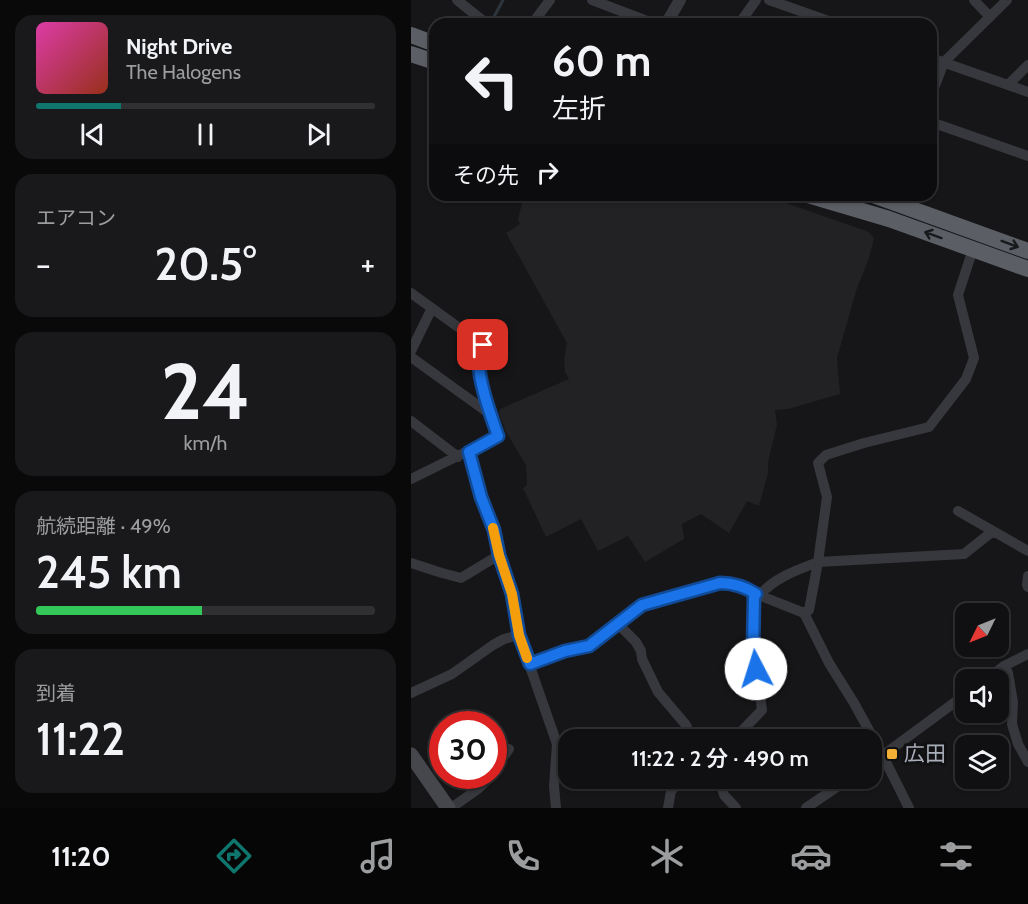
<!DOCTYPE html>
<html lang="ja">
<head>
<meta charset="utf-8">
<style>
	:root { --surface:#101012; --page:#19191b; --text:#f1f3f6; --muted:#9c9d9f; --line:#303032; --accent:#0f766e }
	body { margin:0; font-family:Cabin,"Noto Sans JP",sans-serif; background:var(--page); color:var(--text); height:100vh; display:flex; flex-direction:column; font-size:22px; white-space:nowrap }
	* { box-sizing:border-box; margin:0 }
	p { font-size:20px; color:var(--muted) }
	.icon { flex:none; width:33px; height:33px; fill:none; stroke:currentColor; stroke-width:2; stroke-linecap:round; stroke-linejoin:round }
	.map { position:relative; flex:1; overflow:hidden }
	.sheet { display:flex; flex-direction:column; gap:15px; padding:15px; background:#09090a; width:411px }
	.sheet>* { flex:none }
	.guide { position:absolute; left:18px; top:18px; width:508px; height:183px; border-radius:18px; box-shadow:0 2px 4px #0004,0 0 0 2px var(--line); background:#101012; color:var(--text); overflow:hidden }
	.needle { width:39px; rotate:227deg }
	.tools { position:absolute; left:544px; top:603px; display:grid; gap:12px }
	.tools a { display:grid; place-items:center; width:54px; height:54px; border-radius:12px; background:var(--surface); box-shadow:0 2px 4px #0004,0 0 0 2px var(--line); font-size:30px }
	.speed { position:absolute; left:18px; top:711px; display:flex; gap:12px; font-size:30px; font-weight:700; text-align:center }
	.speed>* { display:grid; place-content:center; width:78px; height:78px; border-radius:50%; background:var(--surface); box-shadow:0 2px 4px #0004,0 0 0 2px var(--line); line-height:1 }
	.speed .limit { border:9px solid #d22; background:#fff; color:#111 }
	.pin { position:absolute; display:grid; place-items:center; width:51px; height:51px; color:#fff; margin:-26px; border-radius:12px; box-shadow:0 3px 9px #0006 }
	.me { position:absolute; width:66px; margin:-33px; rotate:355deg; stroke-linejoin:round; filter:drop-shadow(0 0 4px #0008) }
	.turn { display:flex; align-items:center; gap:21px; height:126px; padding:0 24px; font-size:27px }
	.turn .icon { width:78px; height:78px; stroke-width:2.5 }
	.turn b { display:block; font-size:42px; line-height:51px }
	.then { display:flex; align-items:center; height:57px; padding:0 24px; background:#0003; gap:12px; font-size:22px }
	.big { font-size:45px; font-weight:600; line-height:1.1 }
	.sheet .widget { flex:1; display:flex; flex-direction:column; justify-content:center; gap:9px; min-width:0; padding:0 21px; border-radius:18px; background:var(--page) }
	.sheet .dial { align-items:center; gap:0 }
	.dial b { font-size:78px; line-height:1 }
	.song { display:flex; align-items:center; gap:18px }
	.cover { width:72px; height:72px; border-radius:9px; background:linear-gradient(135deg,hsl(320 70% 55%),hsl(10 70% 35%)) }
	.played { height:6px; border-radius:3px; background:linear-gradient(90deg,var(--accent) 25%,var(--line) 25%) }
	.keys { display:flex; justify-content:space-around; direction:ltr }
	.heat { display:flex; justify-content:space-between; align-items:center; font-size:33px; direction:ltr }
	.charge { height:9px; border-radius:4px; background:linear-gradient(90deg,#34c759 49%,var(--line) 0) }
	.trip { position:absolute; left:147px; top:729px; width:324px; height:60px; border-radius:18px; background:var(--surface); box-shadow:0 2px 4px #0004,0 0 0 2px var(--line); font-weight:600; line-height:60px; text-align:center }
	.dock { display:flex; height:96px; justify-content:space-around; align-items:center; background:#060607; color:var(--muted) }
	.dock .icon { width:42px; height:42px }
	.dock .on { color:var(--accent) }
	.dock b { font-size:27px; color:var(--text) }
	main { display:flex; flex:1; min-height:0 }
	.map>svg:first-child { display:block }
	.built { fill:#222225 }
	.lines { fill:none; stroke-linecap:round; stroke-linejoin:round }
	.stream { stroke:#2c353c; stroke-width:3 }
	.minor { stroke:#37383d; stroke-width:10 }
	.tertiary { stroke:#37383d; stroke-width:12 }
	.secondary { stroke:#45474d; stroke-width:15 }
	.trunk { stroke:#5b5e65; stroke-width:16 }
	.oneway { stroke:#18191b }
	.route-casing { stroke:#114b97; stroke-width:15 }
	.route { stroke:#1a73e8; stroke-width:10 }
	.slow { stroke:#f59e0b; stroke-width:10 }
	.poi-dot { fill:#f2b134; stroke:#111113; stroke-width:2 }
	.labels { text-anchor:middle; stroke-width:6; stroke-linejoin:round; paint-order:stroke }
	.poi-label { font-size:21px; fill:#a8adb8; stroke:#111113; text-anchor:start }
</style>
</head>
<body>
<main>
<section class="sheet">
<div class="widget">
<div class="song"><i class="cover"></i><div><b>Night Drive</b><p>The Halogens</p></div></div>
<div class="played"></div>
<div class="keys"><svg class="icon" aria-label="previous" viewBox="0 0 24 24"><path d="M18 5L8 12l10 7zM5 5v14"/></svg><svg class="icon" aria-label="pause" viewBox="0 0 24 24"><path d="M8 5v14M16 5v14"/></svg><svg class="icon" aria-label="next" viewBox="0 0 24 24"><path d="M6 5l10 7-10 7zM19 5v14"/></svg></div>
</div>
<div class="widget"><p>エアコン</p>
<div class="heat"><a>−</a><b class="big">20.5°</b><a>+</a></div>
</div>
<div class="widget dial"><b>24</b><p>km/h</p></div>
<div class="widget"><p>航続距離 · 49%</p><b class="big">245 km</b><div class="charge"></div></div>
<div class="widget"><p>到着</p><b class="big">11:22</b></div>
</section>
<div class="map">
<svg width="617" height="808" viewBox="0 0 617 808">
	<rect width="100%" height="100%" fill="#161618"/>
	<path class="built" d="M113,195H352L458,232L463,238L458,258L446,288L426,358L429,394L377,409L364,410L366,425L357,462V473L348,506L336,501L318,533L290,514L271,524L273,539L234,562L217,536L187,551L170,519L135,537L112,488L116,485L115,465L95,432L88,414L89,409L158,379L154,372L153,360L156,343L95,233L109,224L107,219Z"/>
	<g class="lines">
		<path class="stream" d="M81,24L79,22L84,15L92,0"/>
		<path class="minor" d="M46,0L76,24
			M181,0L244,24
			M358,0L426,24
			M563,0L579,17
			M121,24L139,0
			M328,24L345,0
			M520,58L617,92
			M597,85L617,65
			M520,96L533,62L596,0
			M520,122L617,156
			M0,293L72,345C71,350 69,355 68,360C67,381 80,416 87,436L0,479
			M0,351L21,308
			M0,357L79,414
			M0,421L47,457
			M59,452L70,497L83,530L88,555L101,594L108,635L146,744L143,786L145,808
			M547,511L617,551
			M0,563L31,573L50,578L88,555
			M617,576L616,585L617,587
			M349,595C363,578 386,570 407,562L416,497L407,463L415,455L453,443L518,427L555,379L563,358L547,295L562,249
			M393,613L398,610L407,562L553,554L582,531
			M207,624L225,642L230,651L231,659L247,692L275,725L282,740
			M119,664L154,651L178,646L231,605L309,583C323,582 333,586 345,594
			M593,666L597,673L602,702L601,724L607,744L617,762
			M575,680L593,666L617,654
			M0,693L41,674L82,645L93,639L108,635
			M177,740L187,737L189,740
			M322,740L351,710L342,649L343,597L345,594L393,613L418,663L443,703L472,756L498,808
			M146,744L158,741
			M460,764L555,694
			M82,772L98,749
			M314,778L311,788L313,795L325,808
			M40,808L67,789L80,776
			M257,808L260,791L272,778
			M395,808L439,778"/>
		<path class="tertiary" d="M255,24L269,0"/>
		<path class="secondary" d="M0,755L37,808"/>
		<path class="trunk" d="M0,35L24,44
			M0,54L24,62
			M397,195L478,219L617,269
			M462,195L617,251"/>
	</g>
	<defs><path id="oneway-shaft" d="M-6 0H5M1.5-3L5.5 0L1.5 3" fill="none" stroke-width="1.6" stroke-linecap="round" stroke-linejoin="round" transform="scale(1.5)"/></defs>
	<g class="oneway">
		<use href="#oneway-shaft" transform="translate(522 235) rotate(-160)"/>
		<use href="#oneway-shaft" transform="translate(599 244) rotate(20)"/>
	</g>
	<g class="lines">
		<g class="route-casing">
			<path id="route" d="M72,345C71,350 68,355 68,360C67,381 80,416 87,436L58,452L70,497L83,530L88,555L101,594L108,635L119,664L154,651L178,646L231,605L309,583C323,583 333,586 345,594L343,597L342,649L345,669"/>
		</g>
		<use href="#route" class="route"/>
		<path class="slow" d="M82,528L88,555L101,594L108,635L116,658"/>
	</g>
	<rect class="poi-dot" x="475" y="748" width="12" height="12" rx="3"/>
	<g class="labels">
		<g class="poi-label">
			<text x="493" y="761">広田</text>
		</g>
	</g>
</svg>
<div class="tools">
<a><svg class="needle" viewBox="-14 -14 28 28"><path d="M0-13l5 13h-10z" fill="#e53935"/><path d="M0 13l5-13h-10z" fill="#9c9d9f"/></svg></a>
<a><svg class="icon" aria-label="sound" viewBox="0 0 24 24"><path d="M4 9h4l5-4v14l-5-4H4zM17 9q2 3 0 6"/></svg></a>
<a><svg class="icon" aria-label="layers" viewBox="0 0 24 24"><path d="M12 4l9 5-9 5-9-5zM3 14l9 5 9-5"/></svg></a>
</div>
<div class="speed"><div class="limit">30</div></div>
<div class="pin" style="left:72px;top:345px;background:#d93025"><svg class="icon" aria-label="arrive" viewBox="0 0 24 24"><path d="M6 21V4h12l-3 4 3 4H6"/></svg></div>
<svg class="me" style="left:345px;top:669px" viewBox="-20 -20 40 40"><circle r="19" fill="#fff"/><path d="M0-13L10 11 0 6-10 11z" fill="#1a73e8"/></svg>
<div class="trip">11:22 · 2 分 · 490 m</div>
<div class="guide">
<div class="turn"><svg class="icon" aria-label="left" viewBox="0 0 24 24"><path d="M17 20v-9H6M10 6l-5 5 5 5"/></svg><div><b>60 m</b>左折</div></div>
<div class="then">その先<svg class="icon" aria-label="right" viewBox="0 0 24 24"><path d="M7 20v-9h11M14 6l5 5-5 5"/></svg></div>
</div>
</div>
</main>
<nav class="dock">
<b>11:20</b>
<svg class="icon on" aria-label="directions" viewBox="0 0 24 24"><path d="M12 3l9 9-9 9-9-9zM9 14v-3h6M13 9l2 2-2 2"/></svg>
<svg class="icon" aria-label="music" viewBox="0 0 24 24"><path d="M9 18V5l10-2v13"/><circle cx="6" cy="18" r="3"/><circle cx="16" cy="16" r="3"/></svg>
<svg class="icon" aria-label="phone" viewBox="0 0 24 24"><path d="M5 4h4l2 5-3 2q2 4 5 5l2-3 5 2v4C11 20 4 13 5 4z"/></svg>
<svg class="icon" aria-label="climate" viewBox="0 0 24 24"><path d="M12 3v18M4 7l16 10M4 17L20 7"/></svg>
<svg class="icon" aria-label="car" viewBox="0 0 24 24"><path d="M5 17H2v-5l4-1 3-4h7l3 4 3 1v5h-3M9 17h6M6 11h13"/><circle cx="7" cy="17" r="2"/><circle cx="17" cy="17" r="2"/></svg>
<svg class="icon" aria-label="filters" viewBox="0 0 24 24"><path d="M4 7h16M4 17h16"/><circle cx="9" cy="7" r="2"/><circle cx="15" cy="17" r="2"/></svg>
</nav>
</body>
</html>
